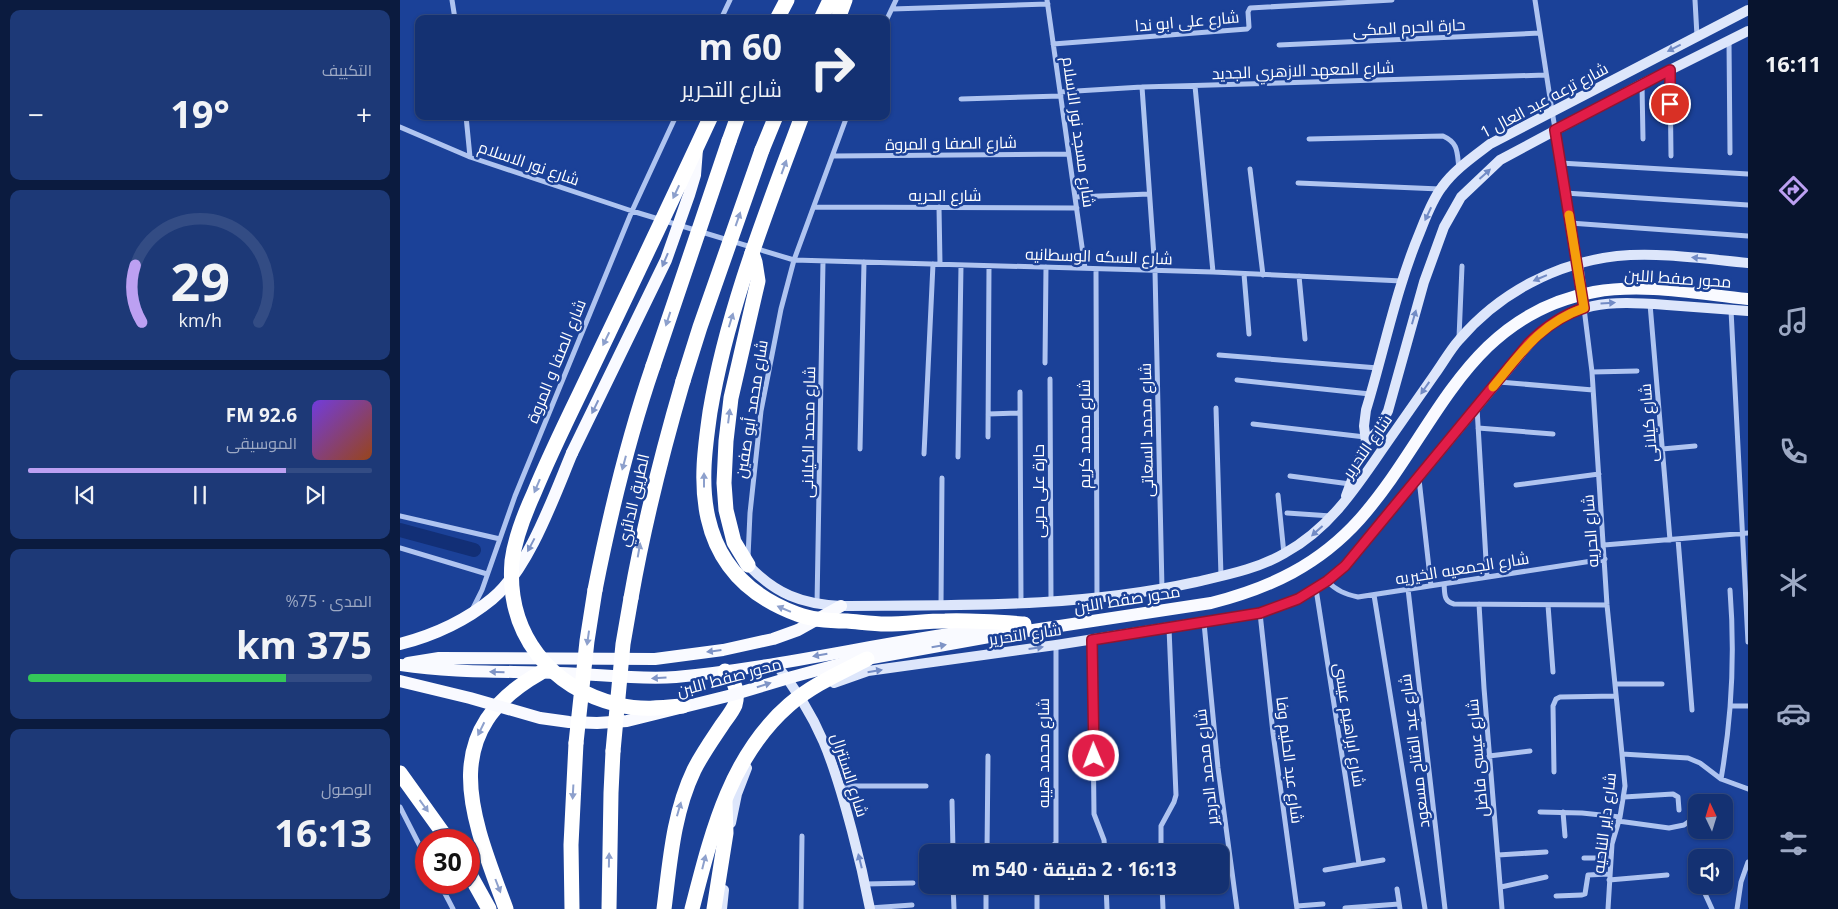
<!DOCTYPE html>
<html lang="ar">
<head>
<meta charset="utf-8">
<style>
	:root { --surface:#143172; --page:#1d3977; --text:#f1f3f6; --muted:#9da9c4; --line:#334c84; --accent:#bca0f2 }
	body { margin:0; font-family:"Open Sans",Cairo,sans-serif; background:var(--page); color:var(--text); direction:rtl; height:100vh; display:flex; flex-direction:column; font-size:19px; white-space:nowrap }
	* { box-sizing:border-box; margin:0 }
	p { font-size:16px; color:var(--muted) }
	.icon { flex:none; width:28px; height:28px; fill:none; stroke:currentColor; stroke-width:2; stroke-linecap:round; stroke-linejoin:round }
	.map { position:relative; flex:1; overflow:hidden; direction:ltr }
	.side { display:flex; flex-direction:column; gap:10px; padding:10px; background:#0b1b3f; width:400px }
	.side>* { flex:none }
	.top-card { position:absolute; left:15px; top:15px; width:475px; height:105px; border-radius:10px; box-shadow:0 1px 4px #0004,0 0 0 1px var(--line); direction:rtl; background:#143172; color:var(--text); overflow:hidden }
	.needle { width:32px; rotate:356deg }
	.controls { position:absolute; left:1288px; top:794px; display:grid; gap:10px }
	.controls a { display:grid; place-items:center; width:45px; height:45px; border-radius:10px; background:var(--surface); box-shadow:0 1px 4px #0004,0 0 0 1px var(--line); font-size:25px }
	.speed { position:absolute; left:15px; top:829px; display:flex; gap:10px; font-size:25px; font-weight:700; text-align:center }
	.speed>* { display:grid; place-content:center; width:65px; height:65px; border-radius:50%; background:var(--surface); box-shadow:0 1px 4px #0004,0 0 0 1px var(--line); line-height:1 }
	.speed .limit { border:8px solid #d22; background:#fff; color:#111 }
	.pin { position:absolute; display:grid; place-items:center; width:42px; height:42px; color:#fff; margin:-21px; border:2px solid #fff; border-radius:50%; box-shadow:0 1px 5px #0007 }
	.me { position:absolute; width:55px; margin:-28px; rotate:359deg; stroke-linejoin:round; filter:drop-shadow(0 0 4px #0008) }
	.turn { display:flex; align-items:center; gap:18px; height:105px; padding:0 25px; font-size:22px }
	.turn .icon { width:65px; height:65px; stroke-width:2.5 }
	.turn b { display:block; font-size:35px; line-height:42px }
	.big { font-size:38px; font-weight:700; line-height:1.1 }
	.side .card { flex:1; display:flex; flex-direction:column; justify-content:center; gap:8px; min-width:0; padding:0 18px; border-radius:10px; background:var(--page) }
	.side .dial { align-items:center; gap:0 }
	.dial svg { height:130px; overflow:visible; fill:none; stroke:var(--line); stroke-width:7; stroke-linecap:round; text-anchor:middle }
	.dial text { fill:var(--text); stroke:none }
	.song { display:flex; align-items:center; gap:15px }
	.cover { width:60px; height:60px; border-radius:8px; background:linear-gradient(135deg,hsl(260 70% 55%),hsl(20 70% 35%)) }
	.played { height:5px; border-radius:2px; background:linear-gradient(90deg,var(--accent) 75%,var(--line) 75%) }
	.keys { display:flex; justify-content:space-around; direction:ltr }
	.heat { display:flex; justify-content:space-between; align-items:center; font-size:28px; direction:ltr }
	.charge { height:8px; border-radius:4px; background:linear-gradient(90deg,#34c759 75%,var(--line) 0) }
	.trip { position:absolute; left:519px; top:844px; width:310px; height:50px; border-radius:10px; background:var(--surface); box-shadow:0 1px 4px #0004,0 0 0 1px var(--line); font-weight:700; line-height:50px; text-align:center; direction:rtl }
	main { display:flex; flex:1; min-height:0 }
	.tab-bar { display:flex; flex-direction:column; width:90px; justify-content:space-around; align-items:center; background:#08142e; color:var(--muted) }
	.tab-bar .icon { width:35px; height:35px }
	.tab-bar .on { color:var(--accent) }
	.tab-bar b { font-size:22px; color:var(--text) }
	.map>svg:first-child { display:block }
	.lines { fill:none; stroke-linecap:round; stroke-linejoin:round }
	.canal { stroke:#122f76; stroke-width:14 }
	.street { stroke:#afc4f0; stroke-width:5 }
	.secondary { stroke:#dde6fb; stroke-width:10 }
	.primary { stroke:#f9faff; stroke-width:12 }
	.highway { stroke:#fff; stroke-width:15 }
	.primary-bridge { stroke:#f9faff; stroke-width:12 }
	.highway-bridge { stroke:#fff; stroke-width:15 }
	.oneway { fill:#728bc5 }
	.oneway2 { fill:#8da0cc }
	.oneway3 { fill:#7f94c6 }
	.route-casing { stroke:#92132f; stroke-width:12 }
	.route { stroke:#e11d48; stroke-width:9 }
	.slow { stroke:#f59e0b; stroke-width:9 }
	.labels { text-anchor:middle; stroke-width:5; stroke-linejoin:round; paint-order:stroke }
	.street-label { font-size:16px; fill:#fff; stroke:#1b4198 }
</style>
</head>
<body>
<main>
<nav class="tab-bar">
<b>16:11</b>
<svg class="icon on" aria-label="directions" viewBox="0 0 24 24"><path d="M12 3l9 9-9 9-9-9zM9 14v-3h6M13 9l2 2-2 2"/></svg>
<svg class="icon" aria-label="music" viewBox="0 0 24 24"><path d="M9 18V5l10-2v13"/><circle cx="6" cy="18" r="3"/><circle cx="16" cy="16" r="3"/></svg>
<svg class="icon" aria-label="phone" viewBox="0 0 24 24"><path d="M5 4h4l2 5-3 2q2 4 5 5l2-3 5 2v4C11 20 4 13 5 4z"/></svg>
<svg class="icon" aria-label="climate" viewBox="0 0 24 24"><path d="M12 3v18M4 7l16 10M4 17L20 7"/></svg>
<svg class="icon" aria-label="car" viewBox="0 0 24 24"><path d="M5 17H2v-5l4-1 3-4h7l3 4 3 1v5h-3M9 17h6M6 11h13"/><circle cx="7" cy="17" r="2"/><circle cx="17" cy="17" r="2"/></svg>
<svg class="icon" aria-label="filters" viewBox="0 0 24 24"><path d="M4 7h16M4 17h16"/><circle cx="9" cy="7" r="2"/><circle cx="15" cy="17" r="2"/></svg>
</nav>
<div class="map">
<svg width="1348" height="909" viewBox="0 0 1348 909">
	<rect width="100%" height="100%" fill="#1b4198"/>
	<g class="lines">
		<path class="canal" d="M0,530L74,550"/>
		<path class="street" d="M52,0L55,19
			M647,0L685,268
			M1135,0L1152,111L1178,263
			M1295,0L1297,36
			M492,9L648,4
			M321,19L330,0
			M486,21L496,0
			M1329,41L1330,153
			M653,44L847,29L849,27L848,12L850,8L992,0
			M879,45L1140,33
			M1270,71L1271,156
			M1242,85L1243,139
			M795,86L813,272
			M742,87L755,271L762,589
			M660,92L742,87L1146,75
			M561,99L661,96
			M66,116L70,157
			M0,127L70,157L232,211L394,260L813,272L1002,281
			M909,139L1043,136C1059,143 1057,153 1059,169
			M433,156L669,154
			M1160,163L1348,174
			M850,169L863,275
			M898,183L1040,189
			M1165,193L1348,205
			M675,197L749,194
			M414,207L677,208
			M539,207L540,264
			M1170,223L1348,236
			M696,269L697,598
			M844,274L849,334
			M899,276L905,339
			M1250,304L1270,540
			M1184,308L1192,372L1207,605L1222,754
			M1331,310L1348,642
			M1059,338L1062,266
			M819,355L978,368
			M645,363L646,267
			M1192,372L1237,371
			M650,379L651,602
			M837,380L970,394
			M1099,382L1193,390
			M620,392L621,604
			M816,408L821,576
			M1077,408L1087,577
			M588,414L620,413
			M853,424L965,437
			M1078,428L1153,434
			M588,437L589,266
			M460,449L464,262
			M1262,449L1295,446
			M524,454L533,264
			M558,457L561,265
			M890,476L950,484
			M1019,479L1031,586
			M1116,485L1199,474
			M878,495L884,554
			M887,513L931,516
			M0,516L100,539
			M1278,539L1292,710
			M1204,545L1348,533
			M0,548L87,574
			M348,557L350,513L361,411L381,309L394,260L447,116
			M927,581C937,591 945,594 958,597L1205,559
			M1044,584C1045,593 1043,601 1054,604L1207,605
			M916,589L959,864
			M1008,589L1045,909
			M974,595L1025,909
			M1079,604L1084,688L1102,909
			M417,605L423,261
			M541,605L542,478
			M1148,605L1153,672
			M73,608L82,590L115,496L232,211L276,116
			M860,613L873,733L897,909
			M804,623L818,768L837,909
			M692,640L694,814L704,840L705,852
			M1215,684H1262
			M1331,706H1348
			M1089,756L1130,751
			M1154,772L1153,706L1156,699L1160,697L1216,696
			M1321,779C1332,716 1335,654 1330,590
			M440,786H526
			M1224,797L1273,794L1278,797L1279,810
			M552,801L553,852
			M0,807L26,858
			M1140,812L1182,813L1220,817
			M1163,812L1165,836
			M1218,821L1269,828L1284,825L1294,818
			M587,852L588,756
			M638,852L640,849L652,848L656,842V645
			M761,852V826L774,802L776,795L769,628
			M1098,855L1146,852
			M1184,858H1210
			M925,870L983,860
			M1209,880L1267,875
			M39,882L53,909
			M465,884L513,883
			M553,885L554,909
			M706,885L707,909
			M762,885L763,909
			M1301,885L1312,909
			M1101,887L1146,877
			M997,889L1000,909
			M1156,896L1182,895L1185,894L1188,875L1209,874
			M897,906L923,904
			M470,908L512,905
			M945,908L999,904
			M401,909L402,836
			M586,909V885
			M637,909V885
			M1208,909L1212,844L1220,817L1225,786L1222,754L1288,758L1300,763L1321,779L1348,789
			M1337,909L1341,882L1348,862"/>
		<path class="secondary" d="M1178,263L1183,302
			M966,442L964,426L966,410C984,351 996,289 1020,232C1026,217 1032,200 1042,187C1054,170 1073,157 1090,144L1348,10
			M946,496L966,442L977,432L988,411L1024,282L1044,227L1061,197L1100,160L1242,84L1348,31
			M348,565C376,594 401,604 441,606C562,605 677,608 796,582C826,575 858,569 885,553C930,528 956,488 984,447C1001,423 1018,398 1035,374C1043,363 1050,350 1059,340C1099,293 1156,263 1217,256C1260,252 1305,259 1348,263
			M375,663C420,718 434,763 452,831C459,857 465,883 470,909
			M434,683L468,671L656,645L860,613L898,599L927,581L945,566L1129,344C1172,299 1209,301 1267,305C1294,307 1321,309 1348,311
			M331,823L337,794L347,768
			M322,909L324,890"/>
		<path class="primary" d="M0,644C35,635 64,622 92,599C128,570 154,496 172,453
			M8,663L39,658L255,659L323,650L373,639L398,630L441,606
			M0,665C53,673 106,671 159,673C198,674 237,680 276,677C385,667 492,639 601,627"/>
		<path class="highway" d="M377,19L387,0
			M421,19L430,0
			M438,19L445,0
			M329,141L338,116
			M362,150L376,116
			M348,565L334,542L326,510L324,483L326,441L331,398L358,281L355,262L352,253
			M195,590C210,514 228,439 253,366
			M231,598C244,524 262,453 283,381
			M0,773L48,840
			M69,873L89,909
			M106,909C72,817 34,733 140,673
			M172,909L171,845L176,743
			M209,909L211,793L213,751
			M264,909C270,862 273,814 294,770C302,754 312,740 322,725C326,719 332,712 335,705C339,691 335,681 325,671
			M314,909L326,833L325,802"/>
		<path class="primary-bridge" d="M172,453L266,260L289,195L295,175L297,149
			M0,681L70,698L140,718L169,722L197,723L227,721L332,695L392,677L444,663L600,635L811,603C870,588 919,565 960,519C1036,433 1064,316 1194,292C1244,283 1298,294 1348,299"/>
		<path class="highway-bridge" d="M402,116C366,213 327,310 310,412C305,447 300,483 308,518C319,567 351,597 397,614C412,620 430,621 447,621C460,622 473,624 486,624C506,624 526,621 545,621C571,620 597,622 624,624
			M253,366L329,141
			M283,381L300,327L362,150
			M283,706C261,708 240,710 219,705C150,688 106,634 112,561C115,537 124,515 134,493C148,459 164,426 180,393C224,301 268,209 311,116
			M176,743L187,641L195,590
			M213,751L223,644L231,598
			M292,909C311,836 329,757 389,705C412,685 440,673 467,659"/>
	</g>
	<defs><path id="oneway-solid" d="M-6-.8H1V-3.2L6.5 0L1 3.2V.8H-6Z" transform="scale(1.25)"/></defs>
	<g class="oneway">
		<use href="#oneway-solid" transform="translate(1274 48) rotate(153)"/>
		<use href="#oneway-solid" transform="translate(1085 174) rotate(-42)"/>
		<use href="#oneway-solid" transform="translate(1028 214) rotate(115)"/>
		<use href="#oneway-solid" transform="translate(1299 258) rotate(-175)"/>
		<use href="#oneway-solid" transform="translate(1140 278) rotate(157)"/>
		<use href="#oneway-solid" transform="translate(1208 303) rotate(-4)"/>
		<use href="#oneway-solid" transform="translate(1014 317) rotate(-74)"/>
		<use href="#oneway-solid" transform="translate(1025 388) rotate(125)"/>
		<use href="#oneway-solid" transform="translate(917 531) rotate(138)"/>
		<use href="#oneway-solid" transform="translate(636 648) rotate(-8)"/>
		<use href="#oneway-solid" transform="translate(475 671) rotate(-9)"/>
		<use href="#oneway-solid" transform="translate(460 861) rotate(-104)"/>
	</g>
	<g class="oneway2">
		<use href="#oneway-solid" transform="translate(384 167) rotate(-70)"/>
		<use href="#oneway-solid" transform="translate(276 192) rotate(115)"/>
		<use href="#oneway-solid" transform="translate(338 219) rotate(-71)"/>
		<use href="#oneway-solid" transform="translate(268 319) rotate(108)"/>
		<use href="#oneway-solid" transform="translate(331 320) rotate(-73)"/>
		<use href="#oneway-solid" transform="translate(206 339) rotate(116)"/>
		<use href="#oneway-solid" transform="translate(329 416) rotate(-83)"/>
		<use href="#oneway-solid" transform="translate(224 463) rotate(105)"/>
		<use href="#oneway-solid" transform="translate(304 480) rotate(-90)"/>
		<use href="#oneway-solid" transform="translate(137 486) rotate(113)"/>
		<use href="#oneway-solid" transform="translate(239 550) rotate(-80)"/>
		<use href="#oneway-solid" transform="translate(384 609) rotate(-157)"/>
		<use href="#oneway-solid" transform="translate(188 638) rotate(98)"/>
		<use href="#oneway-solid" transform="translate(81 729) rotate(116)"/>
		<use href="#oneway-solid" transform="translate(173 792) rotate(93)"/>
		<use href="#oneway-solid" transform="translate(24 806) rotate(54)"/>
		<use href="#oneway-solid" transform="translate(279 809) rotate(-74)"/>
		<use href="#oneway-solid" transform="translate(209 860) rotate(-89)"/>
		<use href="#oneway-solid" transform="translate(304 862) rotate(-76)"/>
		<use href="#oneway-solid" transform="translate(98 886) rotate(69)"/>
	</g>
	<g class="oneway3">
		<use href="#oneway-solid" transform="translate(265 260) rotate(113)"/>
		<use href="#oneway-solid" transform="translate(195 407) rotate(116)"/>
		<use href="#oneway-solid" transform="translate(131 545) rotate(118)"/>
		<use href="#oneway-solid" transform="translate(539 646) rotate(-10)"/>
		<use href="#oneway-solid" transform="translate(314 651) rotate(173)"/>
		<use href="#oneway-solid" transform="translate(420 655) rotate(170)"/>
		<use href="#oneway-solid" transform="translate(97 672) rotate(-179)"/>
		<use href="#oneway-solid" transform="translate(259 678) rotate(177)"/>
		<use href="#oneway-solid" transform="translate(364 685) rotate(-17)"/>
	</g>
	<g class="lines">
		<g class="route-casing">
			<path id="route" d="M694,756L692,640L860,613L898,599L927,581L945,566L1128,344C1145,327 1162,315 1184,308L1155,130L1270,70V104"/>
		</g>
		<use href="#route" class="route"/>
		<path class="slow" d="M1093,387C1121,353 1141,323 1184,308L1169,215"/>
	</g>
	<g class="labels">
		<g class="street-label">
			<text transform="translate(787 21) rotate(-5)" y="6">شارع على ابو ندا</text>
			<text transform="translate(1009 27) rotate(-3)" y="6">حارة الحرم المكى</text>
			<text transform="translate(903 70) rotate(-2)" y="6">شارع المعهد الازهري الجديد</text>
			<text transform="translate(1144 100) rotate(-28)" y="6">شارع ترعه عبد العال 1</text>
			<text transform="translate(679 132) rotate(82)" y="6">شارع مسجد نور الاسلام</text>
			<text transform="translate(551 143) rotate(-1)" y="6">شارع الصفا و المروة</text>
			<text transform="translate(129 163) rotate(19)" y="6">شارع نور الاسلام</text>
			<text x="545" y="201">شارع الحريه</text>
			<text transform="translate(699 256) rotate(2)" y="6">شارع السكه الوسطانيه</text>
			<text transform="translate(1278 278) rotate(4)" y="6">محور صفط اللبن</text>
			<text transform="translate(156 361) rotate(-68)" y="6">شارع الصفا و المروة</text>
			<text transform="translate(351 409) rotate(-81)" y="6">شارع محمد أبو صفين</text>
			<text transform="translate(1248 423) rotate(-95)" y="6">شارع كيلانى</text>
			<text transform="translate(746 430) rotate(-91)" y="6">شارع محمد السعاتى</text>
			<text transform="translate(408 432) rotate(-89)" y="6">شارع محمد الكيلانى</text>
			<text transform="translate(684 434) rotate(-90)" y="6">شارع محمد كريم</text>
			<text transform="translate(967 446) rotate(-55)" y="6">شارع التحرير</text>
			<text transform="translate(638 491) rotate(-90)" y="6">حارة على حربى</text>
			<text transform="translate(233 500) rotate(-77)" y="6">الطريق الدائري</text>
			<text transform="translate(1190 531) rotate(-94)" y="6">شارع الحريه</text>
			<text transform="translate(1062 568) rotate(-9)" y="6">شارع الجمعيه الخيريه</text>
			<text transform="translate(727 599) rotate(-9)" y="6">محور صفط اللبن</text>
			<text transform="translate(625 634) rotate(-8)" y="6">شارع التحرير</text>
			<text transform="translate(329 677) rotate(-15)" y="6">محور صفط اللبن</text>
			<text transform="translate(950 725) rotate(81)" y="6">شارع ابراهيم عيسى</text>
			<text transform="translate(1014 751) rotate(-97)" y="6">شارع عبد الفتاح مسعود</text>
			<text transform="translate(643 753) rotate(-90)" y="6">شارع محمد هيبه</text>
			<text transform="translate(1077 758) rotate(-95)" y="6">شارع عيسى فاضل</text>
			<text transform="translate(890 760) rotate(83)" y="6">شارع عبد الحليم وفا</text>
			<text transform="translate(806 767) rotate(-96)" y="6">شارع محمد الدردير</text>
			<text transform="translate(450 775) rotate(72)" y="6">شارع السنترال</text>
			<text transform="translate(1204 823) rotate(-83)" y="6">شارع داير الناحيه</text>
		</g>
	</g>
</svg>
<div class="controls">
<a><svg class="needle" viewBox="-14 -14 28 28"><path d="M0-13l5 13h-10z" fill="#e53935"/><path d="M0 13l5-13h-10z" fill="#9da9c4"/></svg></a>
<a><svg class="icon" aria-label="sound" viewBox="0 0 24 24"><path d="M4 9h4l5-4v14l-5-4H4zM17 9q2 3 0 6"/></svg></a>
</div>
<div class="speed"><div class="limit">30</div></div>
<div class="pin" style="left:1270px;top:104px;background:#d93025"><svg class="icon" aria-label="arrive" viewBox="0 0 24 24"><path d="M6 21V4h12l-3 4 3 4H6"/></svg></div>
<svg class="me" style="left:694px;top:756px" viewBox="-20 -20 40 40"><circle r="17" fill="#e11d48" stroke="#fff" stroke-width="3"/><path d="M0-11L8 9 0 5-8 9z" fill="#fff"/></svg>
<div class="trip">16:13 · 2 دقيقة · 540 m</div>
<div class="top-card">
<div class="turn"><svg class="icon" aria-label="right" viewBox="0 0 24 24"><path d="M7 20v-9h11M14 6l5 5-5 5"/></svg><div><b>60 m</b>شارع التحرير</div></div>
</div>
</div>
<section class="side">
<div class="card"><p>التكييف</p>
<div class="heat"><a>−</a><b class="big">19°</b><a>+</a></div>
</div>
<div class="card dial"><svg viewBox="0 0 100 80">
<path d="M14 69A42 42 0 1 1 86 69"/>
<path d="M14 69A42 42 0 0 1 10 34" stroke="#bca0f2"/>
<text x="50" y="56" font-size="32" font-weight="700">29</text>
<text x="50" y="72" font-size="11">km/h</text>
</svg></div>
<div class="card">
<div class="song"><i class="cover"></i><div><b>92.6 FM</b><p>الموسيقى</p></div></div>
<div class="played"></div>
<div class="keys"><svg class="icon" aria-label="previous" viewBox="0 0 24 24"><path d="M18 5L8 12l10 7zM5 5v14"/></svg><svg class="icon" aria-label="pause" viewBox="0 0 24 24"><path d="M8 5v14M16 5v14"/></svg><svg class="icon" aria-label="next" viewBox="0 0 24 24"><path d="M6 5l10 7-10 7zM19 5v14"/></svg></div>
</div>
<div class="card"><p>المدى · 75%</p><b class="big">375 km</b><div class="charge"></div></div>
<div class="card"><p>الوصول</p><b class="big">16:13</b></div>
</section>
</main>
</body>
</html>
